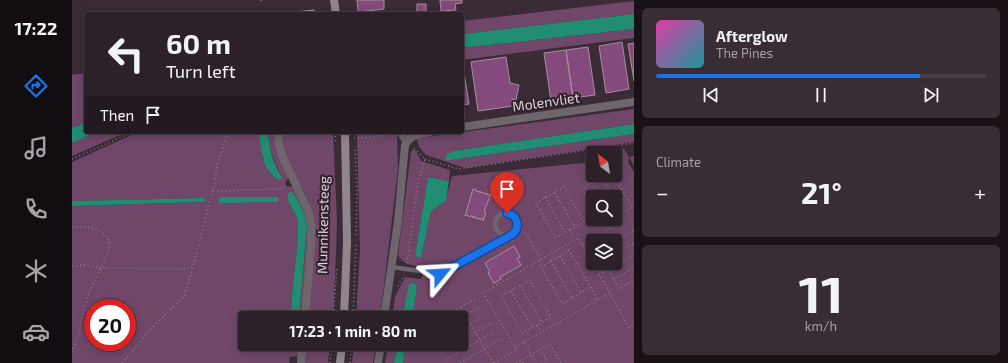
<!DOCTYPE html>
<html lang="en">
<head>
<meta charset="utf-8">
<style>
	:root { --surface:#2c2029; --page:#382d35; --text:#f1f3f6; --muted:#a6a3a8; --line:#483e46; --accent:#1a73e8 }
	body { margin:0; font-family:"Exo 2",sans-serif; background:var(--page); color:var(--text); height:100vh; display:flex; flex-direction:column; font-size:15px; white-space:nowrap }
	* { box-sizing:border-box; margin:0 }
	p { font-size:13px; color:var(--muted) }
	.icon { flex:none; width:22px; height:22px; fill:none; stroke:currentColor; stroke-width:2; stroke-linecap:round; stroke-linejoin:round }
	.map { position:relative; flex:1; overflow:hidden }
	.drawer { display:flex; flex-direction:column; gap:8px; padding:8px; background:#181217; width:374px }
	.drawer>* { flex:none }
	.hud { position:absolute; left:12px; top:12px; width:380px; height:122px; border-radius:4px; box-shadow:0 2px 10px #0003,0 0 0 1px var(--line); background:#2c2029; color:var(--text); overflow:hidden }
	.needle { width:26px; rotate:329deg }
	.fabs { position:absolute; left:514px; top:146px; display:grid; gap:8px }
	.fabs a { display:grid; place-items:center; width:36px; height:36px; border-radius:4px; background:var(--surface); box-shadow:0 2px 10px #0003,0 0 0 1px var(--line); font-size:20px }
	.speed { position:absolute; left:12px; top:299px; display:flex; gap:8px; font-size:20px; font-weight:700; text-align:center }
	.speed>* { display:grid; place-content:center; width:52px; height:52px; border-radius:50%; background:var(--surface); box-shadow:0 2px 10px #0003,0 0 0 1px var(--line); line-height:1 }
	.speed .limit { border:6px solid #d22; background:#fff; color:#111 }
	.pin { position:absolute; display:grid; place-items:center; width:34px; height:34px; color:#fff; margin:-41px -17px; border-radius:50% 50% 50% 0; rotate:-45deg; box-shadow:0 0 4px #0007 }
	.pin .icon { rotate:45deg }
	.me { position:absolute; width:44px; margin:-22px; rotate:63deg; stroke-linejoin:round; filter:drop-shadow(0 0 3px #0008) }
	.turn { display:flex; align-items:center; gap:14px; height:84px; padding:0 16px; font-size:18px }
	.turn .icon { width:52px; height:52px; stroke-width:2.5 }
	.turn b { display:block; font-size:28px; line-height:34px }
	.then { display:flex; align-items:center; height:38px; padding:0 16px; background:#0003; gap:8px; font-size:15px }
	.big { font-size:30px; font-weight:700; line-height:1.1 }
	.drawer .card { flex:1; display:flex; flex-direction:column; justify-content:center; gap:6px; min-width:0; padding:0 14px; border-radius:6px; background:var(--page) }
	.drawer .dial { align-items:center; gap:0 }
	.dial b { font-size:52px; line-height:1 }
	.song { display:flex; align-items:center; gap:12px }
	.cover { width:48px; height:48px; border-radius:6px; background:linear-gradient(135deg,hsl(320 70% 55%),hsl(180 70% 35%)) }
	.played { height:4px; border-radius:2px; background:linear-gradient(90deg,var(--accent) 80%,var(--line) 80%) }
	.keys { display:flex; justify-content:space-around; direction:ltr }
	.heat { display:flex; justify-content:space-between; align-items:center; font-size:22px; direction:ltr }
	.trip { position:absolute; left:166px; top:311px; width:230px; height:40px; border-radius:4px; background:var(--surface); box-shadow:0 2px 10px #0003,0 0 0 1px var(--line); font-weight:700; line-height:40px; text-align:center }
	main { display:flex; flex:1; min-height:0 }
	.menu { display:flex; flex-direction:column; width:72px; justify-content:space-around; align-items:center; background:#120d10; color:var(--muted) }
	.menu .icon { width:28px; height:28px }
	.menu .selected { color:var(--accent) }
	.menu b { font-size:18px; color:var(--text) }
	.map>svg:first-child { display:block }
	.green { fill:#704769; fill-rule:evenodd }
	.water { fill:#218d72 }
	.building { fill:#844a7b; stroke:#a491a0 }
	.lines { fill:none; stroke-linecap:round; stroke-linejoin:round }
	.path { stroke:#8b7e89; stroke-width:1.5; stroke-dasharray:1 3; stroke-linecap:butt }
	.service { stroke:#6e666c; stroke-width:4.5 }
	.minor { stroke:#6e666c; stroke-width:8 }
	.tertiary { stroke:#6e666c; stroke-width:8 }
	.secondary { stroke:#90848d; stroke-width:8 }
	.route-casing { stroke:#114b97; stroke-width:10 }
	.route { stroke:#1a73e8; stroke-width:7 }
	.labels { text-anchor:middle; stroke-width:4; stroke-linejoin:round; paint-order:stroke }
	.street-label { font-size:14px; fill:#ddd3db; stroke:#30212d }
</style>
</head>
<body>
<main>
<nav class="menu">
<b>17:22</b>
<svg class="icon selected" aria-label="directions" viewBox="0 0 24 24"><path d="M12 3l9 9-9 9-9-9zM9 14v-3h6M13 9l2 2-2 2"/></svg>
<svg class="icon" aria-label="music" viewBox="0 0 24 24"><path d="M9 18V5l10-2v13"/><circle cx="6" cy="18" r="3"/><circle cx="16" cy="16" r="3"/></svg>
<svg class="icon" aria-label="phone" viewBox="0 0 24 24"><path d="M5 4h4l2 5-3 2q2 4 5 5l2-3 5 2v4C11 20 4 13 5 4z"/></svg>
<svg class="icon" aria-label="climate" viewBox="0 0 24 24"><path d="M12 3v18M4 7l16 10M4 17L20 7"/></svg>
<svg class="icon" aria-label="car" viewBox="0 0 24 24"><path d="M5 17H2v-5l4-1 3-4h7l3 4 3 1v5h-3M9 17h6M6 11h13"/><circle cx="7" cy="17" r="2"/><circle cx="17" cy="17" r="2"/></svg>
</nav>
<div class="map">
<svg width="562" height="363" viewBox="0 0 562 363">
	<rect width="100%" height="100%" fill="#3a2b37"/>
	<path class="green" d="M562,1V14L390,34V21Z
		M562,29V38L390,60V48Z
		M14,73V122L0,128V75Z
		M562,109V124L381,151L379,160L562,134V142L393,168L354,155L348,148L345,141L347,138Z
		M25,132H55L0,156V143Z
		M66,132H187L191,160L200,175L209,176C202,161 197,149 196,132H203L217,177L213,183L214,186L222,187L226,193L237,224L231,318H227L235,226C233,213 228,201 219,191C208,197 227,213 226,223C226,255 219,287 219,318H173V344H219L225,346V344H228L227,363H225V356L218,357L217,363H0V206L132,202L134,200L132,198L0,201V162ZM21,308H55V342H21Z
		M210,132H261L265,221L263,280L261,318H237V203C230,185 218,170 212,151C210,145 210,138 210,132Z
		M285,132H325L326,170L308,318H284L288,250Z
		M341,149L344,151L349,161L378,170L377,181L356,177L343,256L349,258L359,210L373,202L380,176L521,162V175H543V160H547L544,150L552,149L557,157L562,156V166L557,157L556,162L562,172V363H331L334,344H389V318H340L342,307L333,305L330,318H320L323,297L333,277L349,279L353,268C342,265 332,266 326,255L339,152ZM521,197H543V219H521ZM521,241H543V263H521Z
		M235,344H258L256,363H233Z
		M282,344H304L301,363H280Z
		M316,344H326L322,363H313Z"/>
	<path class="water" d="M562,14V29L390,48V34Z
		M14,122V132H25L0,143V128Z
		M562,124V134L379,160H373L375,154L381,151Z
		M187,132H196C197,148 201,162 209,176L210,178L208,180C190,173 189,148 187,132Z
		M356,177L377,181L374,201L359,211L349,258L343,256Z
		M219,191C228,201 233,213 235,226L227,318H219C219,287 226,255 226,223C226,212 208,197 219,191Z
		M149,197H205L207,199L206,202H202L148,203L146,200Z
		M132,198L134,200L132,202L0,206V201Z
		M340,283L343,284L345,286L340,318H330L337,285Z
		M326,344H334L331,363H322Z"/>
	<path class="building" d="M285,0H312V9L286,12Z
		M368,0H390V3L383,4L384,10L369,11Z
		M345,4H354V11L345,12Z
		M242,10L243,14H223V12Z
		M550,42L557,89L534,93L527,46Z
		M562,43V81L556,44Z
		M516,47L523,95L501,98L494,50Z
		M494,50L501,98L479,101L472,53Z
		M434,57L438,83L447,85L444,100L440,99L441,106L406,111L399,62Z
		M390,66H391L397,104L390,105Z
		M401,189L405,190L404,191L408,192V191V192L411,193L412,192L411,193L415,194V193V194L418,195L419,194L412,211L414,212L411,221V219H408V220V219L405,218L404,219V217H401V218V216H398L397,217V216L394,215L393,216Z
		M442,246L448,257L445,258L449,265L428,277L429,279L422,283L416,273L418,272L413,263Z"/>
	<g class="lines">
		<path class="path" d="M189,0L190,2
			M263,132L264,144
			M282,138L307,137L320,132
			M283,150L285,188L284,238
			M0,159L61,132
			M353,159L387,169L562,143
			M541,175L560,207L543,217
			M530,178L541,197
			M520,183L528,197
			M141,191L207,189L214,186
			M483,193L503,227
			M473,197L493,232
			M543,201L550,213
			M521,207L510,189L534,175
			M528,219L531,224L539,219
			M0,227C15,226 28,227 37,240V251L17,293L11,310L6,337L0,352
			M444,229L453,233L469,260
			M498,230L484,238L464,203L492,187L512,222L498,230L503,239
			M543,241L562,231
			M510,245L548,222L545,216
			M543,254L562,243
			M488,256L509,292
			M479,261L500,298
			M335,263L346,182L353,159L342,148
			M533,263L547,289L562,280
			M0,266L14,265L29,268L114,269L120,267
			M527,275L562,255
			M542,279L562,268
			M326,286L332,275
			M448,286L470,322
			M519,287L490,304L469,267L497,250L526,300
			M439,291L460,327
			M403,299L389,307L421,363
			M384,309L389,307
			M261,318L265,268
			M281,318L284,244
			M389,318L408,307
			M465,325L450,333L429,296L458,280L479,317L465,325L469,332
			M389,329L413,315
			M389,340L418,324
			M452,342L464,363
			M378,346L382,344
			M443,347L538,293L557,328L562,325
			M468,349L476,363
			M374,360L422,332
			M50,363L78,330L113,295L141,191L145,166L156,132
			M258,363L260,344
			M278,363L280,344
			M388,363L427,340
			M422,363L445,350L411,293L506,238L538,293
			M444,363L450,360
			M451,363L450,360L478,344L489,363"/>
		<path class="service" d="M423 224a11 11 0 1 1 22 0a11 11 0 1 1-22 0Z
			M320,267L368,274L438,235
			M218,349H230"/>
		<path class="minor" d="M206,132L207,144L211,158L236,210L239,224V245L233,318
			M329,132L332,138L335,141
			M229,363L231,344"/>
		<path class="tertiary" d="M390,127L562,102
			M312,318L326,221L333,145C339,135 348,134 358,132
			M306,363L309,344"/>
		<path class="secondary" d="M262,0L264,14
			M272,318L275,242L273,132
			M268,363L270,344"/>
	</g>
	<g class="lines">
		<g class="route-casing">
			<path id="route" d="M368,274L441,234C449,226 445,215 435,213"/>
		</g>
		<use href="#route" class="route"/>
	</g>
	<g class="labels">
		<g class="street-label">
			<text transform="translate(474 102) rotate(-8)" y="5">Molenvliet</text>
			<text transform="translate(251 225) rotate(-89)" y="5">Munnikensteeg</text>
		</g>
	</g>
</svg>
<div class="fabs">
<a><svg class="needle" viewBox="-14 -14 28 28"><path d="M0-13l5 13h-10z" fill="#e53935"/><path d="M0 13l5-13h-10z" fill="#a6a3a8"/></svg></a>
<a><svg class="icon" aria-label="search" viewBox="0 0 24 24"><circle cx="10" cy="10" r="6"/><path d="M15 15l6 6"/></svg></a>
<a><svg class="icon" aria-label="layers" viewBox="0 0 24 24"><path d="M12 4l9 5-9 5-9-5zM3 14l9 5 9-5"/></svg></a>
</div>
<div class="speed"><div class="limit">20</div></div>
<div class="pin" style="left:435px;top:213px;background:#d93025"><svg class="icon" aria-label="arrive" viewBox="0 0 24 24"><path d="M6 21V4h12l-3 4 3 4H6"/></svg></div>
<svg class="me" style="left:368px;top:274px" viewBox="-20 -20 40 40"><path d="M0-17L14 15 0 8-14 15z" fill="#1a73e8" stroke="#fff" stroke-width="4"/></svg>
<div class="trip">17:23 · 1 min · 80 m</div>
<div class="hud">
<div class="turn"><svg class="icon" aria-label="left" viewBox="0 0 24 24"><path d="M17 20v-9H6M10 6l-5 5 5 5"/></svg><div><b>60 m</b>Turn left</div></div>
<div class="then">Then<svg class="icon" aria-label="arrive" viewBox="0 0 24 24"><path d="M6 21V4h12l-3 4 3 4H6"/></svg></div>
</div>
</div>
<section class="drawer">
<div class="card">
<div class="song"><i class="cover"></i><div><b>Afterglow</b><p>The Pines</p></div></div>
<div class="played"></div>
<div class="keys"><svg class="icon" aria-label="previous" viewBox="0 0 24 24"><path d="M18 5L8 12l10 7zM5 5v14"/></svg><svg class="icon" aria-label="pause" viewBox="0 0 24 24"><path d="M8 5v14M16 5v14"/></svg><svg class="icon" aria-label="next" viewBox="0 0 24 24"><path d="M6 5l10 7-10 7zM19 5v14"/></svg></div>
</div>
<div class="card"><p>Climate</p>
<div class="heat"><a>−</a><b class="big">21°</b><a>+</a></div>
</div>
<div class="card dial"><b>11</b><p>km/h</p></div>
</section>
</main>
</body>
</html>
